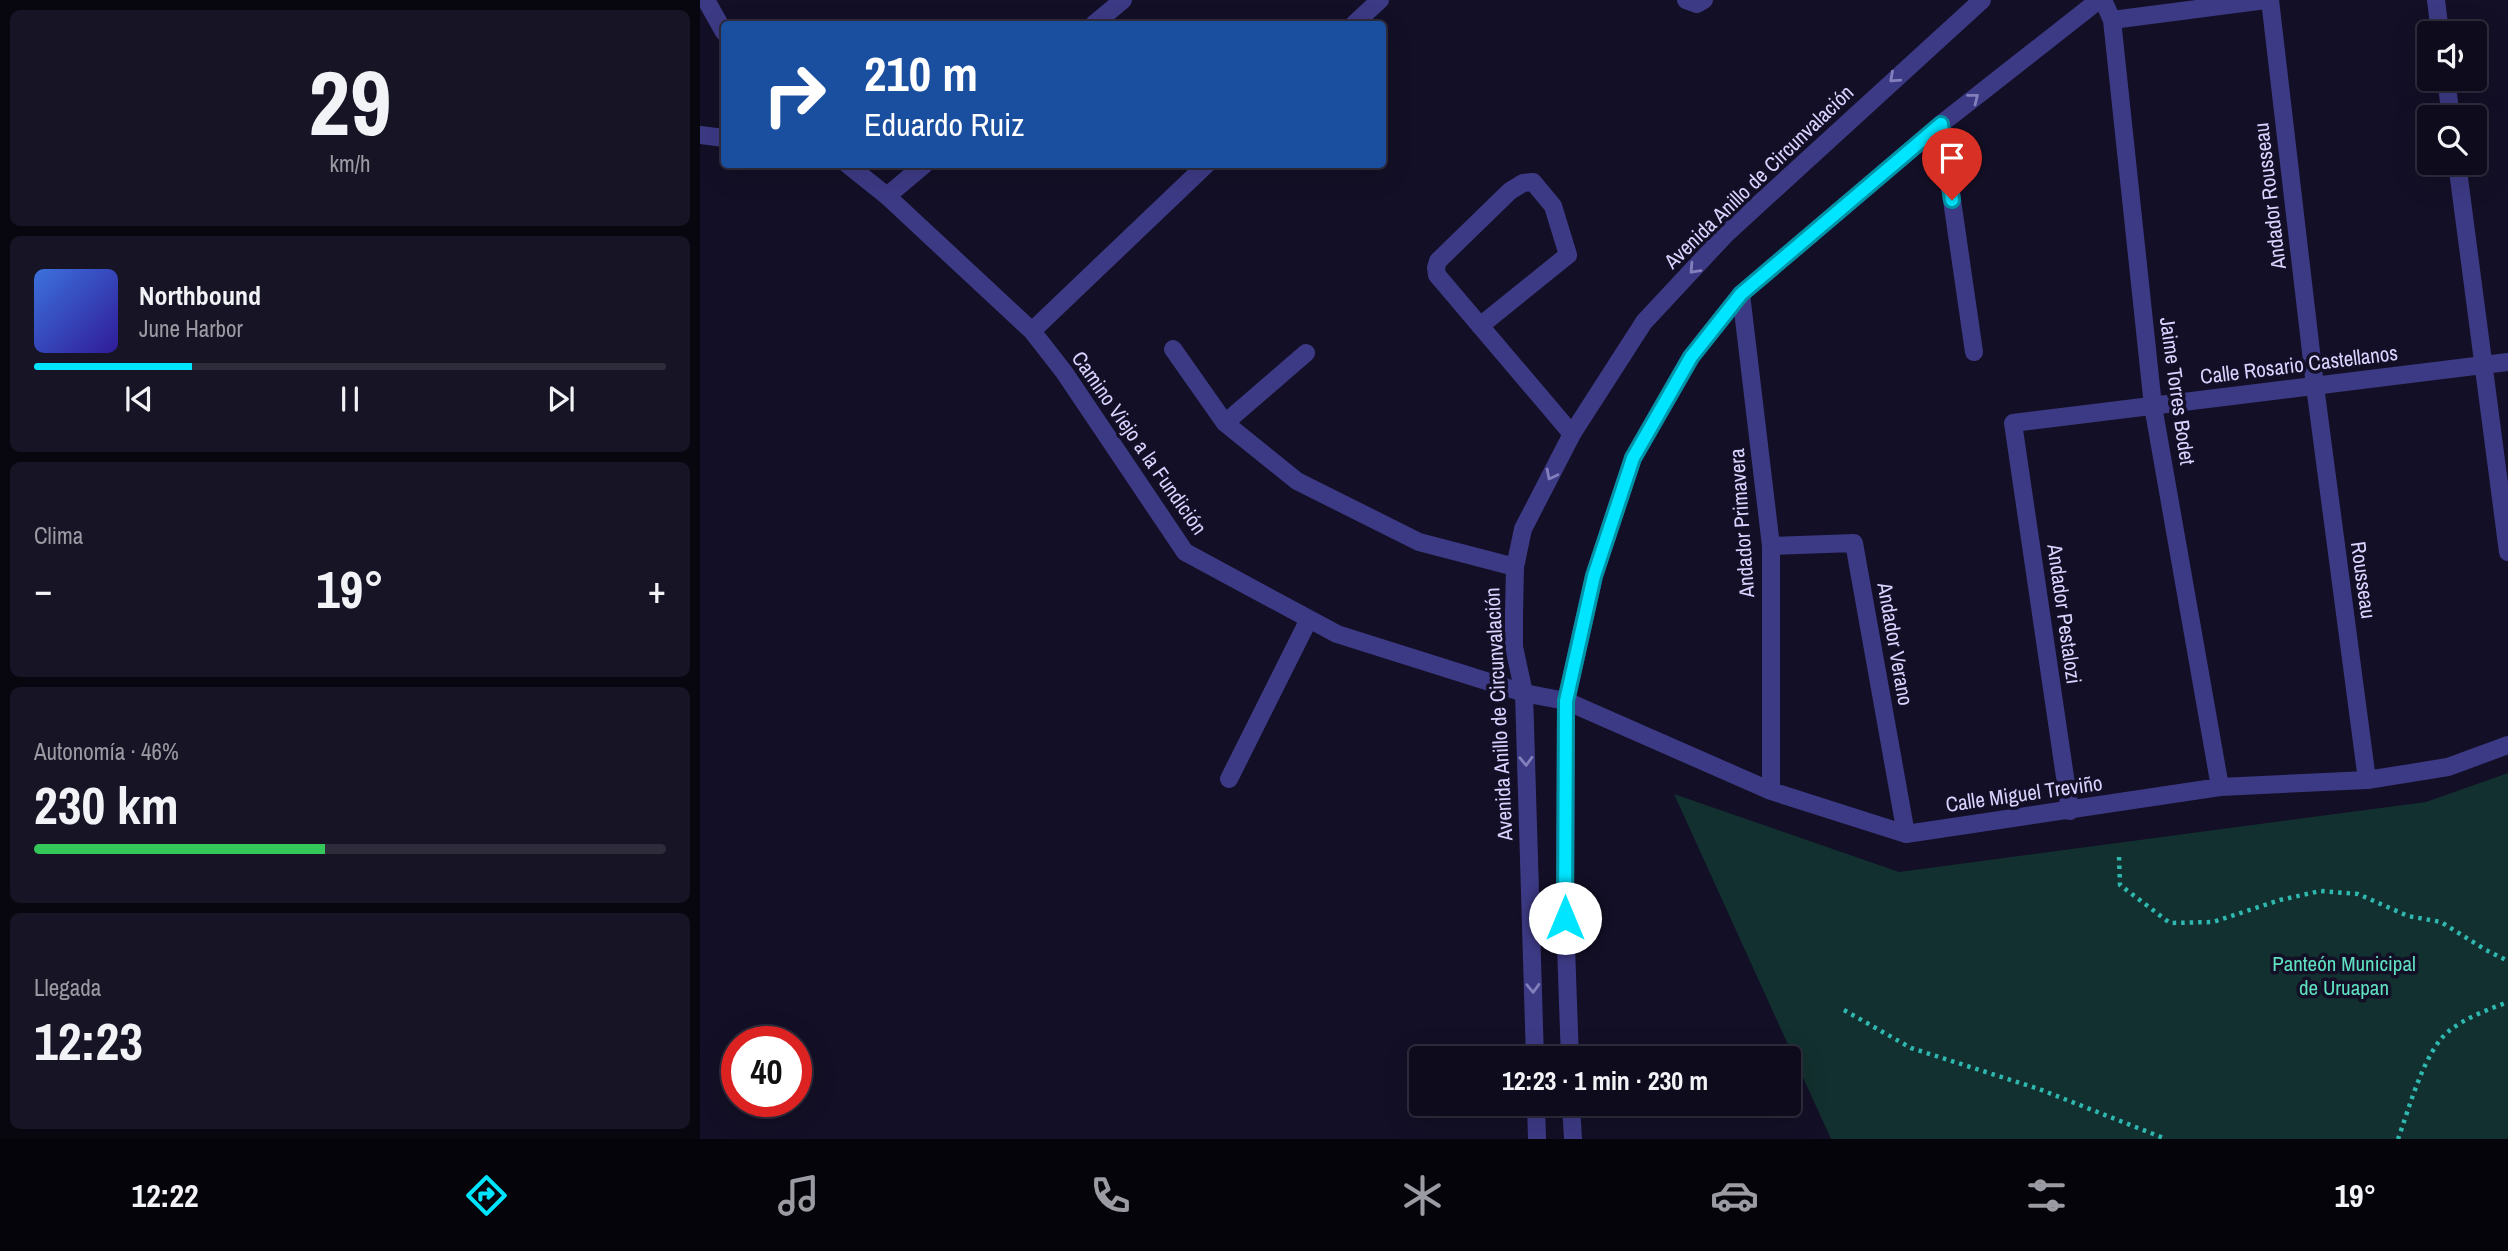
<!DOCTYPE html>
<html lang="es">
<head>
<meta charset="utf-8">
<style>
	:root { --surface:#0e0b1c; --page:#171425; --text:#f1f3f6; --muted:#9b9ba3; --line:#2e2b3b; --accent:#00e5ff }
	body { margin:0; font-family:"Archivo Narrow",sans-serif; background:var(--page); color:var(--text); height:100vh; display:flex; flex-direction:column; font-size:26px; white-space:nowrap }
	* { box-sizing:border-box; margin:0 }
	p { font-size:23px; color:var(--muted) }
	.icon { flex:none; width:38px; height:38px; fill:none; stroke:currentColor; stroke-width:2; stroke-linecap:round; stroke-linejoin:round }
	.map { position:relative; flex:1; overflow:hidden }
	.details { display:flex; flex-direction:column; gap:10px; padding:10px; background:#08060f; width:700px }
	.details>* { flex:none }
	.top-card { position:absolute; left:21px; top:21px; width:665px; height:147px; border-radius:7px; box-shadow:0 7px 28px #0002,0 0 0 2px var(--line); background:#1a4fa0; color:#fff; overflow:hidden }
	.buttons { position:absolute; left:1717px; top:21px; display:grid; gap:14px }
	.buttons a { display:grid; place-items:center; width:70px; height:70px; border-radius:7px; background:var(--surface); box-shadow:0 7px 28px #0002,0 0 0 2px var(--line); font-size:35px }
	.speed { position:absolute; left:21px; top:1026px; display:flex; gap:14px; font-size:35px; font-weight:700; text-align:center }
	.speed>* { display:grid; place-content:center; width:91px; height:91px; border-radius:50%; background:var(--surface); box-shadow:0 7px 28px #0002,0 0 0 2px var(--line); line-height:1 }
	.speed .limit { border:10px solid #d22; background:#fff; color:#111 }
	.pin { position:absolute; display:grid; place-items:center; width:60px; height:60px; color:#fff; margin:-72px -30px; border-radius:50% 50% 50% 0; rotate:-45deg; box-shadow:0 0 7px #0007 }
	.pin .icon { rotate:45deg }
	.me { position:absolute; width:77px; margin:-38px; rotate:0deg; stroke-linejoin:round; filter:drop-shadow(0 0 5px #0008) }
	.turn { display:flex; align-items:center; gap:24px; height:147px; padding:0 28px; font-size:32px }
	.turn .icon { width:91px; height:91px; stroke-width:2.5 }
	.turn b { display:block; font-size:49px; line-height:60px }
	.big { font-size:52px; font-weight:700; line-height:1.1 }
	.details .tile { flex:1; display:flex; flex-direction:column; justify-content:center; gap:10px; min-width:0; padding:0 24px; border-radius:10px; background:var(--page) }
	.details .dial { align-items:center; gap:0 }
	.dial b { font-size:91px; line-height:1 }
	.song { display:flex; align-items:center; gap:21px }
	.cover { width:84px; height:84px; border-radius:10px; background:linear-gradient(135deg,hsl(220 70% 55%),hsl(250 70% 35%)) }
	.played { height:7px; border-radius:4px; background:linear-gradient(90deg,var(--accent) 25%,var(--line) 25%) }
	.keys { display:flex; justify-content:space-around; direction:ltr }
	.heat { display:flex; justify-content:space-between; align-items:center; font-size:38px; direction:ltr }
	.charge { height:10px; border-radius:5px; background:linear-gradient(90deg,#34c759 46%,var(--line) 0) }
	.trip { position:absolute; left:709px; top:1046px; width:392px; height:70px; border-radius:7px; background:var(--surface); box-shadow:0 7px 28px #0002,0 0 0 2px var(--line); font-weight:700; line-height:70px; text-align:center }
	.tab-bar { display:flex; height:112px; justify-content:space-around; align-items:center; background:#06040b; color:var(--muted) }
	.tab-bar .icon { width:49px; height:49px }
	.tab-bar .active { color:var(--accent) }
	.tab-bar b { font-size:32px; color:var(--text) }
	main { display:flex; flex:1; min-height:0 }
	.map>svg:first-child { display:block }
	.green { fill:#12302f }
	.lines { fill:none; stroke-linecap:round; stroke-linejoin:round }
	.path { stroke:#2fb8b0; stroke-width:4.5; stroke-dasharray:3.5 5; stroke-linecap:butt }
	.minor { stroke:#3d3a85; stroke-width:18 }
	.tertiary { stroke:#3d3a85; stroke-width:18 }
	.oneway { stroke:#837fbc }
	.route-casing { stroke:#0095a6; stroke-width:18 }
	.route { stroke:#00e5ff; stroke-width:12 }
	.labels { text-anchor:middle; stroke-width:7; stroke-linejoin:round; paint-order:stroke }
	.street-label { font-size:21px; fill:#d9d4ff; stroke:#130f26 }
	.park-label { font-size:21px; fill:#5fe0c0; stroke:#130f26 }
</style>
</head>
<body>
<main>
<section class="details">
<div class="tile dial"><b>29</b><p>km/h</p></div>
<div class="tile">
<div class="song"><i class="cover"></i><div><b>Northbound</b><p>June Harbor</p></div></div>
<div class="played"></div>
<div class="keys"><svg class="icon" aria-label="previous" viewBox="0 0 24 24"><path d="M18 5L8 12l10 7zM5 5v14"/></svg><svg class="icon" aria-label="pause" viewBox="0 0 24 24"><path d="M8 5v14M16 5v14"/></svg><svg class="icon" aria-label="next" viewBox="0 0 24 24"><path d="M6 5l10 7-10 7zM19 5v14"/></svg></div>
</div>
<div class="tile"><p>Clima</p>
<div class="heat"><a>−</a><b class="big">19°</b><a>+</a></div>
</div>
<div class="tile"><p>Autonomía · 46%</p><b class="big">230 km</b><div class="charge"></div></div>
<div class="tile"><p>Llegada</p><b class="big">12:23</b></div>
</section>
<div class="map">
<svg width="1808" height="1139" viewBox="0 0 1808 1139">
	<rect width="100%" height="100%" fill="#130f26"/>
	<path class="green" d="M1808,773V1139H1131L974,794L1199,872L1726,802Z"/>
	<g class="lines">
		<path class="path" d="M1419,857L1420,885L1470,923L1513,922L1580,900L1620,891L1658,894L1708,916L1741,922L1786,950L1808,961
			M1144,1010L1211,1048L1339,1089L1466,1139
			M1698,1139C1709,1109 1724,1051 1749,1031C1765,1018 1789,1009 1808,1002"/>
		<path class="minor" d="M6,0L24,32
			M986,0L997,4L1004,0
			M1403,0L1412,20L1453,406L1520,787
			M1570,0L1615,386L1667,780
			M1736,0L1740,33
			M1412,20L1566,0
			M394,24L423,0
			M654,24L680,0
			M1746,79L1751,117
			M1241,124L1274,352
			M0,135L24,138
			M1757,163L1808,552
			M147,164L187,196L332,331L364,372L485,552L637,634L824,693L866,701L1071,791L1206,834L1520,787L1667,780L1748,767L1808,745
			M187,196L225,164
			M1041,294L1071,546V791
			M780,326L868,255L853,206L833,182L823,183L810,191L738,261L736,268L737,275L872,434
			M332,331L507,164
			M473,349L525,423L597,481L719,542L815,567
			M525,423L606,353
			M1071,546L1154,543L1206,834
			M529,779L609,619
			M1370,811L1313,423L1808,362"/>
		<path class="tertiary" d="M835,1059L824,693L814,647V614L815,567L823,529L872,434L944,322L1026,234L1282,0
			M870,1059L865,918L866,701L894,576L933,458L991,357L1041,294L1241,124L1399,0
			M836,1104L837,1139
			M871,1104L873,1139"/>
	</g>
	<defs><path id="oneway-chevron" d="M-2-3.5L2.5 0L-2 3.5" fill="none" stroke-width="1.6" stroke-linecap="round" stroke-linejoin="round" transform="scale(1.75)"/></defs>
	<g class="oneway">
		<use href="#oneway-chevron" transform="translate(1194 78) rotate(138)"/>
		<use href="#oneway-chevron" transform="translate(1274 98) rotate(-38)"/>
		<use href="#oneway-chevron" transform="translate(994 269) rotate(133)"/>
		<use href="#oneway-chevron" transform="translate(851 475) rotate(117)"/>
		<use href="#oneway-chevron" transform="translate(826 761) rotate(88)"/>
		<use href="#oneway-chevron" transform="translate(833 988) rotate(88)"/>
	</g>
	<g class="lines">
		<g class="route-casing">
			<path id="route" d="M865,918L866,701L894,576L933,458L991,357L1041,294L1241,124L1252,200"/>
		</g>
		<use href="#route" class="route"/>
	</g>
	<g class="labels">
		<g class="street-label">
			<text transform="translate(1059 177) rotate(-44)" y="7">Avenida Anillo de Circunvalación</text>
			<text transform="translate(1570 196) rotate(-97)" y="7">Andador Rousseau</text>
			<text transform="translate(1599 365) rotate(-7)" y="7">Calle Rosario Castellanos</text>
			<text transform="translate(1477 391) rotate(82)" y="7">Jaime Torres Bodet</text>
			<text transform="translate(439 443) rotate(55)" y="7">Camino Viejo a la Fundición</text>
			<text transform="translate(1042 523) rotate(-94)" y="7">Andador Primavera</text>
			<text transform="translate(1663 580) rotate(82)" y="7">Rousseau</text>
			<text transform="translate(1364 614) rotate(82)" y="7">Andador Pestalozi</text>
			<text transform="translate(1195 644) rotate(80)" y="7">Andador Verano</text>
			<text transform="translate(799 714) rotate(-93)" y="7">Avenida Anillo de Circunvalación</text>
			<text transform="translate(1324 794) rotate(-8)" y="7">Calle Miguel Treviño</text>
		</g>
		<g class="park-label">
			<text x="1644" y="971">Panteón Municipal<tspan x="1644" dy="24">de Uruapan</tspan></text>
		</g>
	</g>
</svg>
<div class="buttons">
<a><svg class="icon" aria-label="sound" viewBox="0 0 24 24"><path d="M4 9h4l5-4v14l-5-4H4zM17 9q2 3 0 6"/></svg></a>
<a><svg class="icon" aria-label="search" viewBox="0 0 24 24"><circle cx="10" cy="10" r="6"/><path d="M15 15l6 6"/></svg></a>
</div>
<div class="speed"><div class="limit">40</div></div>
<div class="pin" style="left:1252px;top:200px;background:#d93025"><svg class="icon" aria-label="arrive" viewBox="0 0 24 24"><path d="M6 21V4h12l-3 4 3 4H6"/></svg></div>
<svg class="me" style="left:865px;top:918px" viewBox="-20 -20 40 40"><circle r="19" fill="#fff"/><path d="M0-13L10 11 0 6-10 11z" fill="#00e5ff"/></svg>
<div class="trip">12:23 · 1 min · 230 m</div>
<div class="top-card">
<div class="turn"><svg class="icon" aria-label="right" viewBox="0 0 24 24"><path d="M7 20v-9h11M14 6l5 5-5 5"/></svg><div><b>210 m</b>Eduardo Ruiz</div></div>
</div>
</div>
</main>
<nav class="tab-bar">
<b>12:22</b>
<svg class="icon active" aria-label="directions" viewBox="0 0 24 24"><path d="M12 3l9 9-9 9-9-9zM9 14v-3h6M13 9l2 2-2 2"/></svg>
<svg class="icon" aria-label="music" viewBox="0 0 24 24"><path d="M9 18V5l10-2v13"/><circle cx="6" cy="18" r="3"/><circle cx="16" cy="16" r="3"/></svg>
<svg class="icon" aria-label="phone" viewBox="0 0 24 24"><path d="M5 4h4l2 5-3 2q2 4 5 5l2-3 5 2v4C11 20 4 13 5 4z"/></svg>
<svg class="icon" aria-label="climate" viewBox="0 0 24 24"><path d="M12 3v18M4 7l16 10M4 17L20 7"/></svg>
<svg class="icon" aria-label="car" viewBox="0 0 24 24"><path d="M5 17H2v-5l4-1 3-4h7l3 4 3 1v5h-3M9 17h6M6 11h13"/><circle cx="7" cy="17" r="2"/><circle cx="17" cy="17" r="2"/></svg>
<svg class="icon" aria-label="filters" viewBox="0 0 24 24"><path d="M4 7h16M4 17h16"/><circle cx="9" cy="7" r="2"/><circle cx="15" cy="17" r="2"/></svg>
<b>19°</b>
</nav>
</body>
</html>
